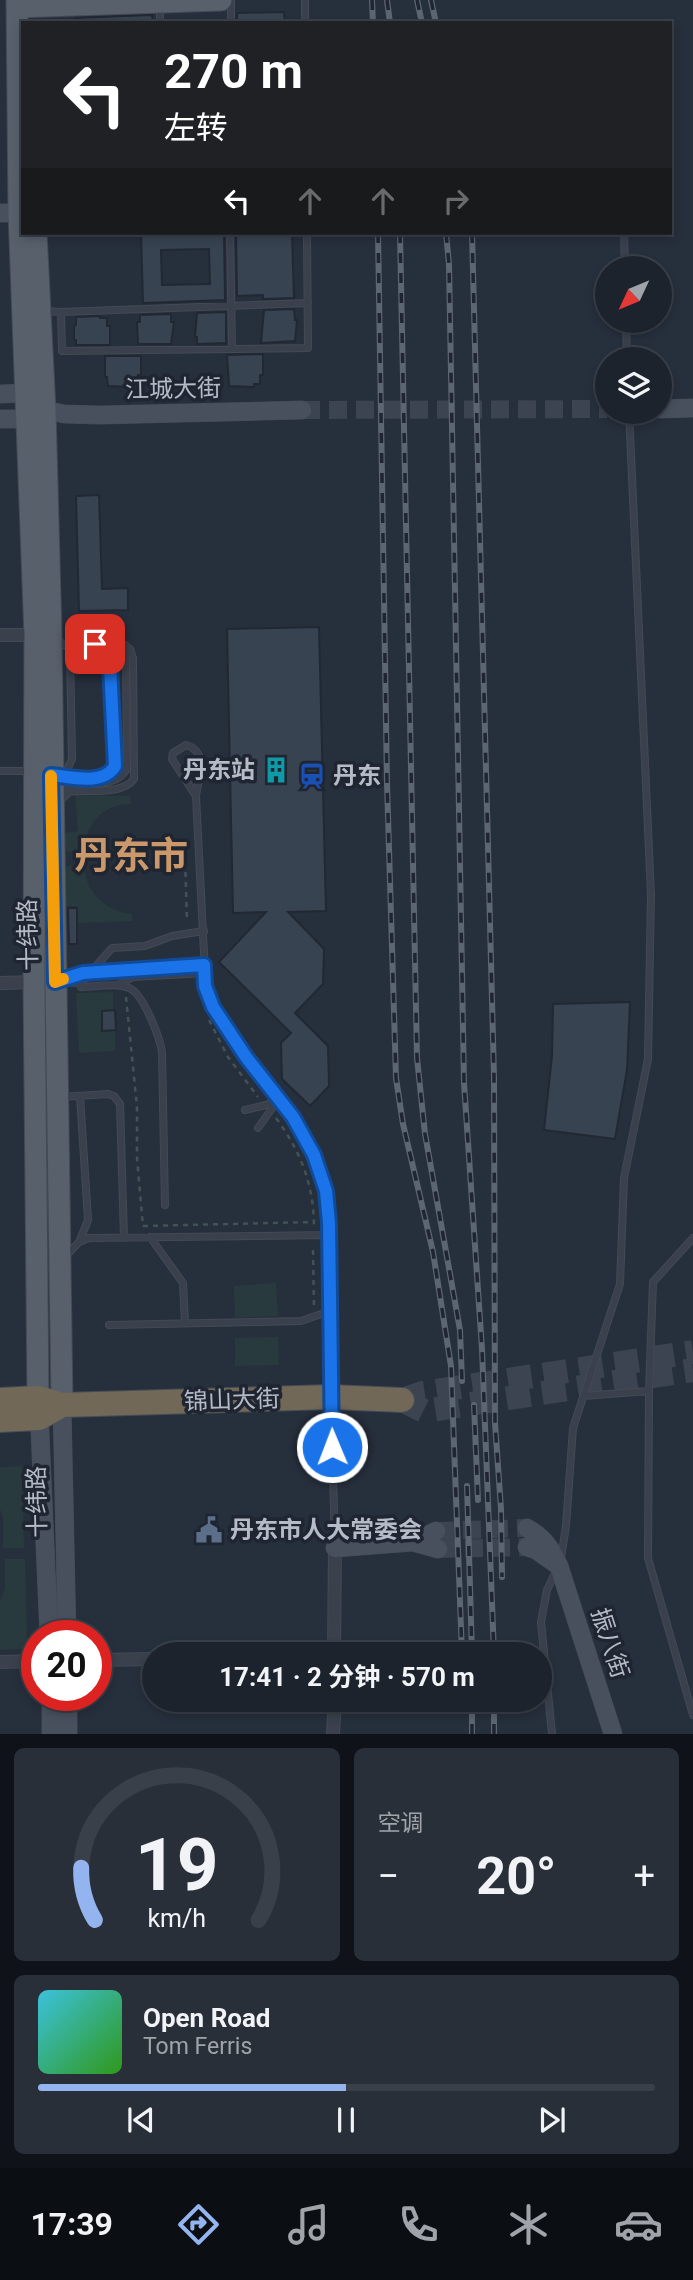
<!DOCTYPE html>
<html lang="zh">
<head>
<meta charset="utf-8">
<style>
	:root { --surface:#1c232d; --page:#292f39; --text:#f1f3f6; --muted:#a0a4aa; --line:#3a4049; --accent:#93b4ef }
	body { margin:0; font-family:Roboto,"Noto Sans SC",sans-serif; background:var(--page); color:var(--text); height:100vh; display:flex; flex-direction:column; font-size:26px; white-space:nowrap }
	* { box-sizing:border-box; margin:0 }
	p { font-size:23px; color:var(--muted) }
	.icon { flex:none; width:38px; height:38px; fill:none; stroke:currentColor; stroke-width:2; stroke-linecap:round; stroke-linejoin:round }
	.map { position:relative; height:1734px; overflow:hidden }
	.details { display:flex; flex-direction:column; gap:14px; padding:14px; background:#0f1319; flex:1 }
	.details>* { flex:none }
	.banner { position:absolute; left:21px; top:21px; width:651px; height:214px; border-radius:0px; box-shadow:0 4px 10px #0003,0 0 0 2px var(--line); background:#202124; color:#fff; overflow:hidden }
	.needle { width:46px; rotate:226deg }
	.tools { position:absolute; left:595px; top:256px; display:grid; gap:14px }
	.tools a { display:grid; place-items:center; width:77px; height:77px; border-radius:50%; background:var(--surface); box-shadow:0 4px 10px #0003,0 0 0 2px var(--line); font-size:35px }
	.speed { position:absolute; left:21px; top:1620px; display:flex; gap:14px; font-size:35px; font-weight:700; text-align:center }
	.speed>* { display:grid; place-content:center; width:91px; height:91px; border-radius:50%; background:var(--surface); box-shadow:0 4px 10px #0003,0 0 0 2px var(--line); line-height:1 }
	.speed .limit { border:10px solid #d22; background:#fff; color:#111 }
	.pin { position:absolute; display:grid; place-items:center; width:60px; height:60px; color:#fff; margin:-30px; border-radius:14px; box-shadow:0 4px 10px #0006 }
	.me { position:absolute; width:77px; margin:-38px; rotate:359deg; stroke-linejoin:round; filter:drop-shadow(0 0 5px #0008) }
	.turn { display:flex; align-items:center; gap:24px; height:147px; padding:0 28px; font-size:32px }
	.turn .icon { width:91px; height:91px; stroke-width:2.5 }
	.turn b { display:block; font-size:49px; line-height:60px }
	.lanes { display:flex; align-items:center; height:66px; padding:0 28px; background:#0003; justify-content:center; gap:35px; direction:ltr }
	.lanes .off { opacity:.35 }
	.big { font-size:52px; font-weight:700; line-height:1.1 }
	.details .card { flex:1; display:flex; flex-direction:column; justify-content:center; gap:10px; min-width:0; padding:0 24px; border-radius:10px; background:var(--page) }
	.details .dial { align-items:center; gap:0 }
	.dial svg { height:182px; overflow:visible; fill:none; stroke:var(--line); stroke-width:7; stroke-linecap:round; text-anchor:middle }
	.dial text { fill:var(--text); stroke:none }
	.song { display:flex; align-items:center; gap:21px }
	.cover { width:84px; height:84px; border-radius:10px; background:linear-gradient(135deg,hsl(190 70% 55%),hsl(110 70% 35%)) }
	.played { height:7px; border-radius:4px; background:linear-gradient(90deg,var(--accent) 50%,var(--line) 50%) }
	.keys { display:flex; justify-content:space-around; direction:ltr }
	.heat { display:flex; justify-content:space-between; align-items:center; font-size:38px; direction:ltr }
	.details .tiles { flex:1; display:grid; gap:14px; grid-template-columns:1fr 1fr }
	.card:last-child { grid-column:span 2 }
	.trip { position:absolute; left:142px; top:1642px; width:410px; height:70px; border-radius:35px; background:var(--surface); box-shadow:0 4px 10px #0003,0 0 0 2px var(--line); font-weight:700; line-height:70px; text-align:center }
	.tabs { display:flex; height:112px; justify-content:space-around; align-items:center; background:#0b0e12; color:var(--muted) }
	.tabs .icon { width:49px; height:49px }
	.tabs .active { color:var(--accent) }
	.tabs b { font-size:32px; color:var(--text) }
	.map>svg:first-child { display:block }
	.green { fill:#283a3d }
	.building { fill:#384352; stroke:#212833; stroke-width:2; fill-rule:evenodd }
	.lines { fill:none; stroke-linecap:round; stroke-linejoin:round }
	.secondary-tunnel { stroke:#3c4451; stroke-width:18; stroke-dasharray:18 9; stroke-linecap:butt }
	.highway-tunnel { stroke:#3c4451; stroke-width:24; stroke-dasharray:24 12; stroke-linecap:butt }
	.lane-casing { stroke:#434a55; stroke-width:8 }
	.street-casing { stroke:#434a55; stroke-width:14 }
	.secondary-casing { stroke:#434a55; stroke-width:19 }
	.primary-casing { stroke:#434a55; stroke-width:23 }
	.highway-casing { stroke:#454c57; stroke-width:26 }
	.path { stroke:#415355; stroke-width:2.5; stroke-dasharray:5 5; stroke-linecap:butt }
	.lane { stroke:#3a414c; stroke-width:6 }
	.street { stroke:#3a414c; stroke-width:12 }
	.secondary { stroke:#48505e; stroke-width:18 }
	.primary { stroke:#58606c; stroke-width:21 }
	.highway { stroke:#716857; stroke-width:24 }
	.rail-casing { stroke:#5c6572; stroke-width:6 }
	.rail { stroke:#1f2631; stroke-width:3.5; stroke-dasharray:10; stroke-linecap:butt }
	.route-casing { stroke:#114b97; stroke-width:18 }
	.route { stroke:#1a73e8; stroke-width:12 }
	.slow { stroke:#f59e0b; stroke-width:12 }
	.labels { text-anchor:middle; stroke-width:7; stroke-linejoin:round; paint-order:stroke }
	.street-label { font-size:24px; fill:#b6bcc7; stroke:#1f2631 }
	.poi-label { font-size:24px; font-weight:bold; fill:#b6bcc7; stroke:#1f2631; text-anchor:start }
	.town-label { font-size:38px; font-weight:bold; fill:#cb986c; stroke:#1f2631 }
</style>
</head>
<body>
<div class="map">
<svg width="693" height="1734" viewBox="0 0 693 1734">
	<rect width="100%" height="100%" fill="#262f3c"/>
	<path class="green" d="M75,795L130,796L131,804C104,804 85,823 85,850L68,852L65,849V833L78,831Z
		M85,865C84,892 107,912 132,914L133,921L78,923L77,906H66L65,868L68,866Z
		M113,992V1010L102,1011V1030H115V1051L79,1053L76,993Z
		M276,1283L278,1316L235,1318L234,1286Z
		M278,1337L279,1365L235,1366V1338Z
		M22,1466L24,1548H3V1519L0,1509V1467Z
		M5,1559H25L27,1641L22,1649L0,1650V1601L5,1588Z"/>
	<path class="building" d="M284,12L285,23H237V13Z
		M152,15L153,23H75V18Z
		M141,233H224L225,300L143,303ZM209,249L210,284L162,285L161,250Z
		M236,233H292L294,298L263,299V295L237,296Z
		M294,309L295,320H297L295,341L261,343L264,310Z
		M226,312V343L197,344V337H195L197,313Z
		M171,314V322H174L171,344H138L137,322H140V315Z
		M100,316V318H107V326H110V345H76V340H74V326L76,325V317Z
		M263,354V375H260V384H254V387L229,386L227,355Z
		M105,356H141V375H138L139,384H132V387L108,386L107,377H105Z
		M99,495L102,589L128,588V610L79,611L76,496Z
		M319,627L326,911L288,912L324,949L323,984L295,1013L328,1046L329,1086L310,1106L282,1079L281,1043L291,1033L219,962L266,912L233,913L227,629Z
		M68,908H77V944H69Z
		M630,1002L627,1070L615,1139L544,1130L552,1056L553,1004Z
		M115,1010L116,1030L102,1031V1011Z"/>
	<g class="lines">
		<path class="secondary-tunnel" d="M302,410L607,409
			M436,1531L527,1528
			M438,1549L527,1547"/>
		<path class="highway-tunnel" d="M402,1400L424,1411L693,1370
			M402,1400L422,1393L693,1352"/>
		<g class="lane-casing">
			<path id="lane" d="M305,0V23
				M160,7V23
				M231,23V0
				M230,233L232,348
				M624,233L625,268
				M45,311L61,312L62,351L308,348L307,233
				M61,312L308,303
				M626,320L627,359
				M56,639L64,645H125L130,649L133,658L134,779C121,796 88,789 69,792L60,801
				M186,745C210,752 198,778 196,796L172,759L173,753Z
				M0,771H30
				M57,776C77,777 104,785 115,766L110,666L107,654L97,645
				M60,776L68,768L72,759L70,650L66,645
				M196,796L206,993L234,1041L300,1129L319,1168L326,1191L329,1235L331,1392
				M61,798C70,770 109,797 127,769L126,655L124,649L118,645
				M61,980L83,973L204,965
				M60,982L81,983V987C95,987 118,982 131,989C144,996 160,1038 162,1052L165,1205
				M81,983L112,948L145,946L172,936L204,931
				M118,985L133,977L204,973
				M80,1096L88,1220L80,1240
				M61,1097L108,1094L114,1096L120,1104L124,1238
				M245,1110L266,1105L278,1099
				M258,1128L278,1100
				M150,1237L183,1283L185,1323
				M65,1257L79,1242L89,1238L329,1235
				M109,1325L301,1321L330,1311
				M649,1391L648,1558L693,1715
				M583,1396L649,1391L653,1282L693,1238
				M331,1403L335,1546
				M561,1558L566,1526L573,1428L620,1284L624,1178L648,1059L651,895L629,411
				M552,1734L541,1622L547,1590L556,1571"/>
		</g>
		<g class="street-casing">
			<path id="street" d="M0,635H40
				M0,983L38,982
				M334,1654L335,1548
				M96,1660L154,1659
				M0,1662L37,1661
				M333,1734L335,1699"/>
		</g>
		<g class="secondary-casing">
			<path id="secondary" d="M0,213H23
				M0,394L25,393L45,410L26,419H0
				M660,409L693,408
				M45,410L64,414L101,415L302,410
				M62,1405L67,1636
				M39,1409L49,1636
				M527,1528C545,1538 551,1549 559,1566L613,1734
				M413,1542L438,1549
				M527,1547L536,1550L556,1564
				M335,1548L413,1542L436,1531
				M51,1696V1734
				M68,1696V1734"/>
		</g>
		<g class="primary-casing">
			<path id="primary" d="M17,0L19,213L35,635L34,982L38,1398
				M17,7L221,0
				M36,233L45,410L51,635L62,1405"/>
		</g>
		<g class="highway-casing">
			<path id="highway" d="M0,1400L38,1398L62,1405L331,1397L402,1400
				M0,1420L39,1418L62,1405"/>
		</g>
		<path class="path" d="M159,858H185L187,921
			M126,997L137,1107V1158L143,1227
			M209,1020L228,1057L258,1097
			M276,1118C301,1152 314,1185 314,1228
			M143,1226L314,1222
			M313,1250L314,1307"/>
		<use href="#lane" class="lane"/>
		<use href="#street" class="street"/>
		<use href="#secondary" class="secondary"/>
		<use href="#primary" class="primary"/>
		<use href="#highway" class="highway"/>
		<g class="rail-casing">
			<path id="rail" d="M372,0L373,23
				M387,0L390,23
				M417,0L422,23
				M431,0L436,23
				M378,233L387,783L396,1078L403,1124L433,1252L451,1366L462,1654
				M400,233L417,1058L425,1134L460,1330L462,1381
				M446,233L449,264L464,1083L482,1349L494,1654
				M472,233L494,1077L495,1423L501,1509L502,1577
				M474,1405L478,1500
				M467,1486L472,1654
				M472,1734V1699
				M494,1734V1699"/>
		</g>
		<use href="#rail" class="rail"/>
	</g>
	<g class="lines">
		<g class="route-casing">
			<path id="route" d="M95,644L104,650L110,666L115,766C103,786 72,777 51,775L55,982L83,973L204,965L205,986L213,1007L246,1057L293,1117L314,1155L326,1191L329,1223L332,1447"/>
		</g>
		<use href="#route" class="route"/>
		<path class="slow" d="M51,776L55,982L63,979"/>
	</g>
	<defs>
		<g id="building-bare" transform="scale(2.1)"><path d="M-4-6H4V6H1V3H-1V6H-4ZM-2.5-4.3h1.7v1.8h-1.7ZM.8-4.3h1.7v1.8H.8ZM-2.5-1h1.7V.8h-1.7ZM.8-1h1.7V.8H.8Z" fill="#0f9aa8" stroke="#1f2631" stroke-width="2.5" paint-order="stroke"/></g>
		<g id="station-bare" transform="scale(2.1)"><path d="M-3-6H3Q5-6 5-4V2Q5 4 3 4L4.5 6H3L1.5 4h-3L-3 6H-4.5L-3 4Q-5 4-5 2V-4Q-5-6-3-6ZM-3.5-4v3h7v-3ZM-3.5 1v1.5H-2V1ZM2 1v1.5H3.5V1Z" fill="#1a4fb4" stroke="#1f2631" stroke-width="2.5" paint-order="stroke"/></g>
		<g id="civic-bare" transform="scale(2.1)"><path d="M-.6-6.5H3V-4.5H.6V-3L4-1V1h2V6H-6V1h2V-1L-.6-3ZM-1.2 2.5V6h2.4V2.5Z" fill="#5c6f8a" stroke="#1f2631" stroke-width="2.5" paint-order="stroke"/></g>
	</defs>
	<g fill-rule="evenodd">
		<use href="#building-bare" x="276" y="770"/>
		<use href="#station-bare" x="312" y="776"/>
		<use href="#civic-bare" x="209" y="1530"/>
	</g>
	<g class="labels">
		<g class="street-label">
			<text transform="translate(173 389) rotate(-1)" y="8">江城大街</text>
			<text transform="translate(28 935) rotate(-91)" y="8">十纬路</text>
			<text transform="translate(232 1400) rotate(-2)" y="8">锦山大街</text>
			<text transform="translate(37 1502) rotate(-91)" y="8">十纬路</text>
			<text transform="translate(610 1643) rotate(72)" y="8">振八街</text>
		</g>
		<g class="poi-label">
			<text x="255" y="778" text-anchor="end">丹东站</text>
			<text x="333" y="784">丹东</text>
			<text x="230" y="1538">丹东市人大常委会</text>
		</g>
		<g class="town-label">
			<text x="131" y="869">丹东市</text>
		</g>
	</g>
</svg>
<div class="tools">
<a><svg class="needle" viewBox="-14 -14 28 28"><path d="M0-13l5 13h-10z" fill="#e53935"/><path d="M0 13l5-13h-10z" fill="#a0a4aa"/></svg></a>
<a><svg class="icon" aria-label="layers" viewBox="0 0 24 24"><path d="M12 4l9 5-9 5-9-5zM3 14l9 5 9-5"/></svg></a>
</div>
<div class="speed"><div class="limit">20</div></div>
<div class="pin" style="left:95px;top:644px;background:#d93025"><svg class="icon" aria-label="arrive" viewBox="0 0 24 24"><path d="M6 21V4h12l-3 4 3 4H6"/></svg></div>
<svg class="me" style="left:332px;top:1447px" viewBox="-20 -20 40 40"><circle r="17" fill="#1a73e8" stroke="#fff" stroke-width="3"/><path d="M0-11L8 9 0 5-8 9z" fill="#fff"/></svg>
<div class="trip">17:41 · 2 分钟 · 570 m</div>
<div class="banner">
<div class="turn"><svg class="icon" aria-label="left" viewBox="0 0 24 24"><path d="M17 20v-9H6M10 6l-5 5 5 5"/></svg><div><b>270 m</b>左转</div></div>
<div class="lanes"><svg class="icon" aria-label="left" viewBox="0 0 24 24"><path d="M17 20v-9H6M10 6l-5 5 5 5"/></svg><svg class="icon off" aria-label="ahead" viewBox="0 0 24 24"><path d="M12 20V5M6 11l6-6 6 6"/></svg><svg class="icon off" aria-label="ahead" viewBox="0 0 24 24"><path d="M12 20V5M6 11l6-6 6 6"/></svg><svg class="icon off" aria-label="right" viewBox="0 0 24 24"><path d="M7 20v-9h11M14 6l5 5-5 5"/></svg></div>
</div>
</div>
<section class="details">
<div class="tiles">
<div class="card dial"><svg viewBox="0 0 100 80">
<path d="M14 69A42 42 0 1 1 86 69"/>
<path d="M14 69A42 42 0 0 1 8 46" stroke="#93b4ef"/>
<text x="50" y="56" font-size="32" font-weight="700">19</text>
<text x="50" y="72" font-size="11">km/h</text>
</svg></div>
<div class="card"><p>空调</p>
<div class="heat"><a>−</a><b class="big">20°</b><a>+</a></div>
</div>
<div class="card">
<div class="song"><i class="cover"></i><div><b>Open Road</b><p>Tom Ferris</p></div></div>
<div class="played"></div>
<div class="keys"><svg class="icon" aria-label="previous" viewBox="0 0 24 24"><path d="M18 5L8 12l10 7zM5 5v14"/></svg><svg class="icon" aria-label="pause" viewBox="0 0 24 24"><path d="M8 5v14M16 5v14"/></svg><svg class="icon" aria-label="next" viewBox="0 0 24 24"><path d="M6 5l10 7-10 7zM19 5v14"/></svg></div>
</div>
</div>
</section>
<nav class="tabs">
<b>17:39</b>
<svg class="icon active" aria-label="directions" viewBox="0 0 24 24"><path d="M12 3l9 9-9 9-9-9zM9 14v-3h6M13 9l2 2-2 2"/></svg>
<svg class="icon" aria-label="music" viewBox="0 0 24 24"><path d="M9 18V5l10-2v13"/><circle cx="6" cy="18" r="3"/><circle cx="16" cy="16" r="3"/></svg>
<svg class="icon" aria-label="phone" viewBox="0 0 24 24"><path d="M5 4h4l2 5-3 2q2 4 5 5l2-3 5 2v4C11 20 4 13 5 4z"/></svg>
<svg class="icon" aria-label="climate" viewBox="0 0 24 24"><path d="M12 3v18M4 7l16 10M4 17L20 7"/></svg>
<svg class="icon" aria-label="car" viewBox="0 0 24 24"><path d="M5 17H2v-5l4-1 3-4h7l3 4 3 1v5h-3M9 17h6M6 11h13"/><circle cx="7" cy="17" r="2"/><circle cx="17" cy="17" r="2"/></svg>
</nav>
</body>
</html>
